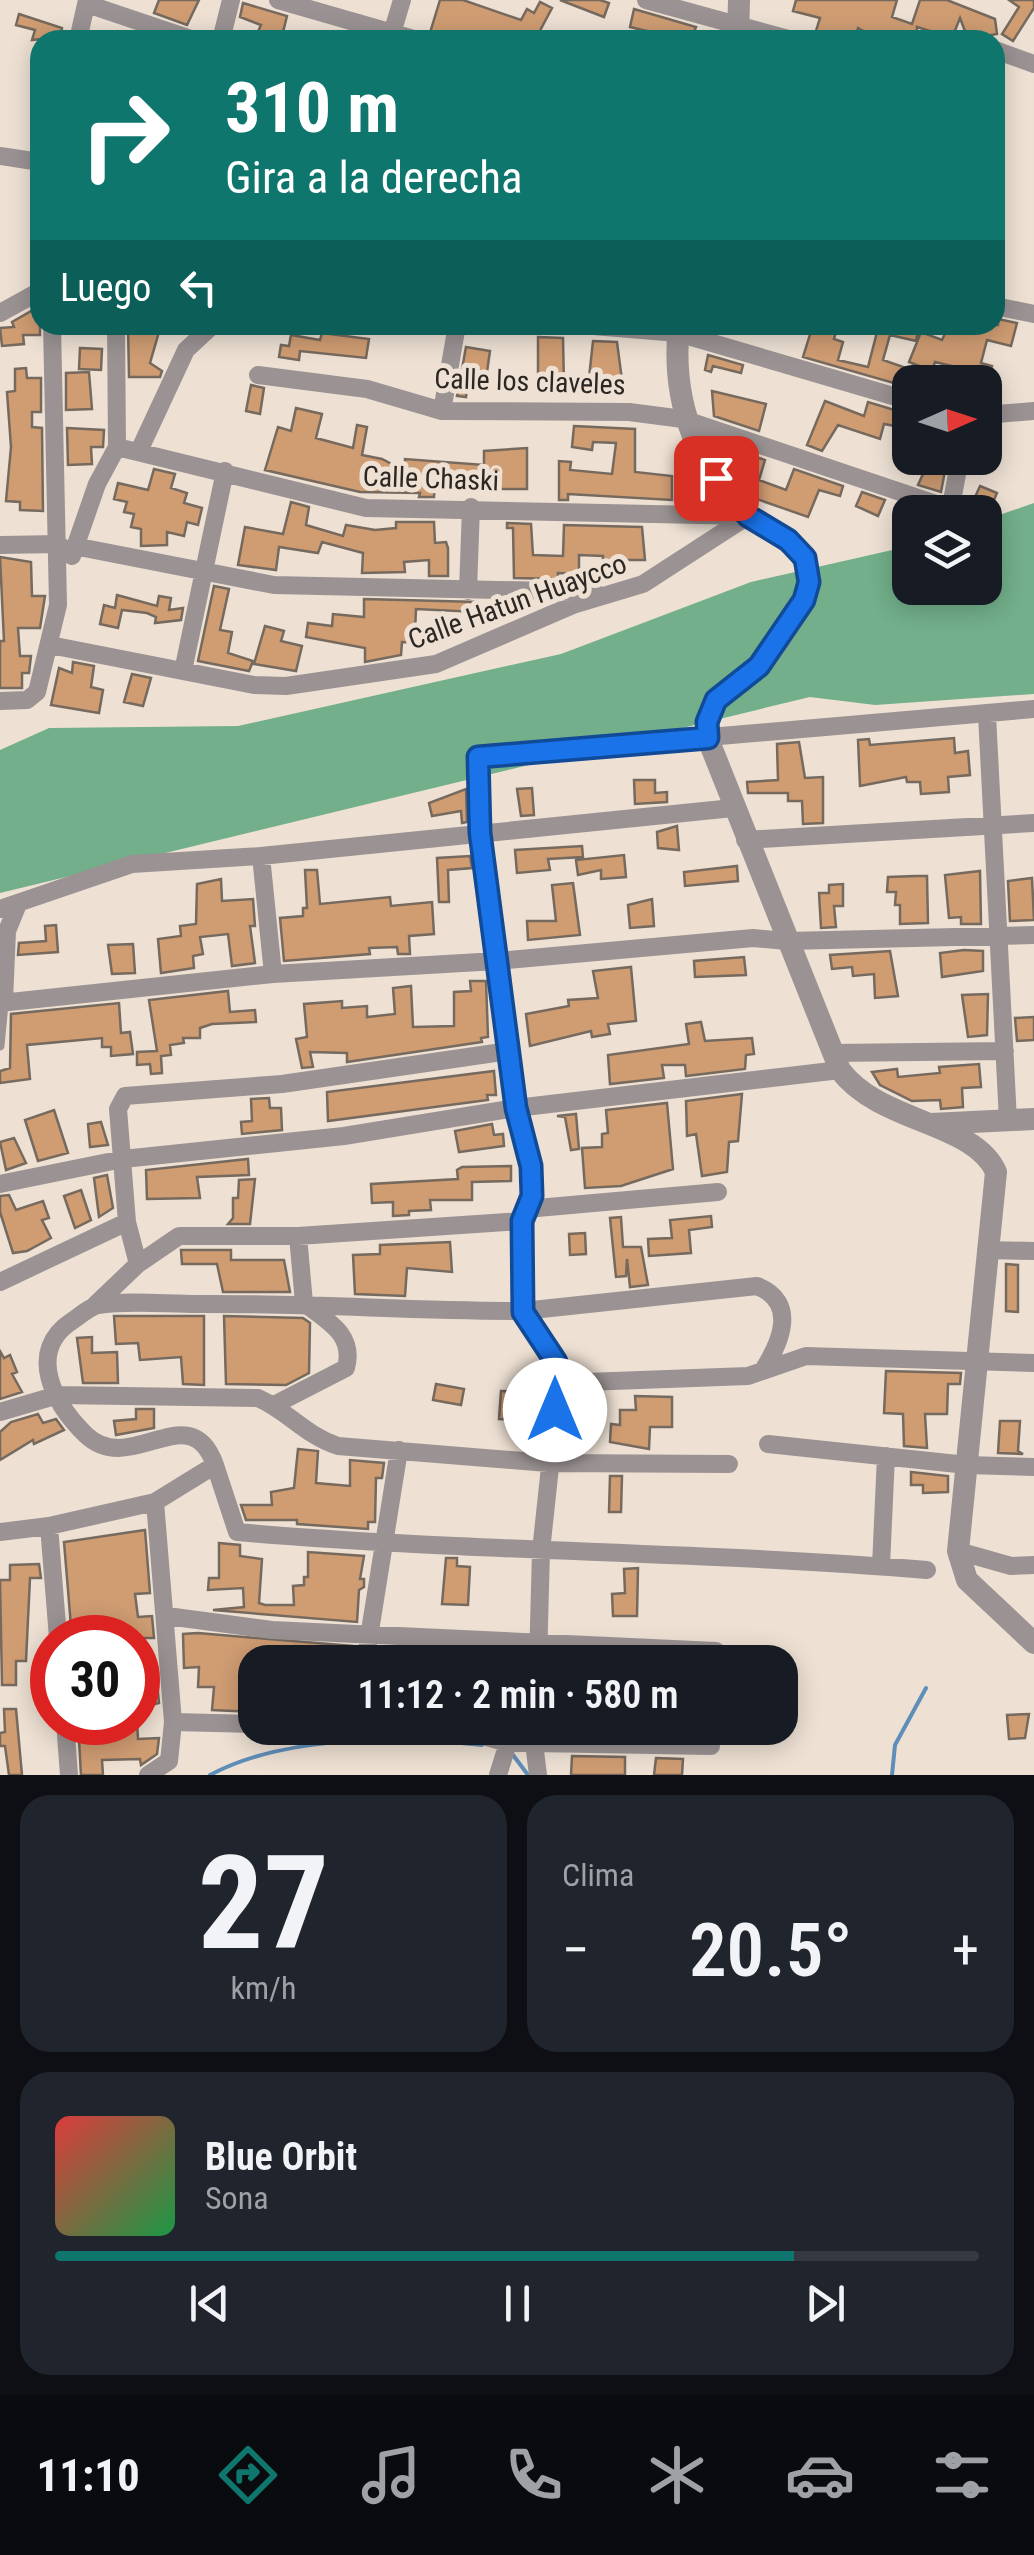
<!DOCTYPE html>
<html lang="es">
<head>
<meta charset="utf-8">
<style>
	:root { --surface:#171b24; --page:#20242c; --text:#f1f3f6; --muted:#9ea1a6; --line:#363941; --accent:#0f766e }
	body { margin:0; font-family:"Roboto Condensed",sans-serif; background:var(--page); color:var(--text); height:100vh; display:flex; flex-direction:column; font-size:38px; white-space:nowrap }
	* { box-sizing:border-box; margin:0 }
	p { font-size:32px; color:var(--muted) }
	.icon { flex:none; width:55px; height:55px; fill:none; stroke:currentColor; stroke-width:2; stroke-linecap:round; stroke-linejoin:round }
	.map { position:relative; height:1775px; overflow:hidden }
	.panel { display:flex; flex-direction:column; gap:20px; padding:20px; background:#0d0f14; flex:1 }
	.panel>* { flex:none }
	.guide { position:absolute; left:30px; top:30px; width:975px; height:305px; border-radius:30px; box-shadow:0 5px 25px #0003; background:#0f766e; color:#fff; overflow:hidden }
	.needle { width:65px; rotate:87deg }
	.controls { position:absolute; left:892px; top:365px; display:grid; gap:20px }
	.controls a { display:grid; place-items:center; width:110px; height:110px; border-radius:20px; background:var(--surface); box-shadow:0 5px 25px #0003; font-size:50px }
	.speed { position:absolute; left:30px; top:1615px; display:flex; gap:20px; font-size:50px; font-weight:700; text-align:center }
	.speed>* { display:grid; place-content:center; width:130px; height:130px; border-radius:50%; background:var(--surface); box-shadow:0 5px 25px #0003; line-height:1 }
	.speed .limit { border:15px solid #d22; background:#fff; color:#111 }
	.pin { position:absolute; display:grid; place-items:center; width:85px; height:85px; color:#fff; margin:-42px; border-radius:20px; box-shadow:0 5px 15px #0006 }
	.me { position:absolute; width:110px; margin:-55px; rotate:0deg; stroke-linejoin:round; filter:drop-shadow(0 0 8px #0008) }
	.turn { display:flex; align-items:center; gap:35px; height:210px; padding:0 30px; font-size:45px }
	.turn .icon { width:130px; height:130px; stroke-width:2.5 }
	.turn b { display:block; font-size:70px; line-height:85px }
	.then { display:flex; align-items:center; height:95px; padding:0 30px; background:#0003; gap:20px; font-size:38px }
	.big { font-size:75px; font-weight:600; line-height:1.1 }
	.panel .widget { flex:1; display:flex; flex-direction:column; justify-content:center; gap:15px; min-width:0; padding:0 35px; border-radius:30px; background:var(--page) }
	.panel .dial { align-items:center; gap:0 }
	.dial b { font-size:130px; line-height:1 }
	.song { display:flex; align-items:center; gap:30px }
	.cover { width:120px; height:120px; border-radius:15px; background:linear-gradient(135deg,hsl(0 70% 55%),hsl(140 70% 35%)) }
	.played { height:10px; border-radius:5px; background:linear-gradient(90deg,var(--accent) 80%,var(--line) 80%) }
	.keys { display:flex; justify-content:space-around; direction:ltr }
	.heat { display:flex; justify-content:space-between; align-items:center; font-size:55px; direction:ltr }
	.panel .tiles { flex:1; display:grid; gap:20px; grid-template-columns:1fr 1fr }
	.widget:last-child { grid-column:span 2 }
	.trip { position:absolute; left:238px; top:1645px; width:560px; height:100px; border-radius:30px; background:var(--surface); box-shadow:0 5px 25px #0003; font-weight:600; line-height:100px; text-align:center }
	.tabs { display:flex; height:160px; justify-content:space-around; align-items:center; background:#090b0e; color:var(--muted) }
	.tabs .icon { width:70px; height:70px }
	.tabs .active { color:var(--accent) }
	.tabs b { font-size:45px; color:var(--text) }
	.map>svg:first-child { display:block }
	.forest { fill:#72af8a }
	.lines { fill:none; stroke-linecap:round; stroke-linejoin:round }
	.stream { stroke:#5f8eb9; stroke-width:4 }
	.building { fill:#d09d73; stroke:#76695e; stroke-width:2.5 }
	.service { stroke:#9b9393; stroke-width:9 }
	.minor { stroke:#9b9393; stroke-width:18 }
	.tertiary { stroke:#9b9393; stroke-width:22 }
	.route-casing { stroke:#114b97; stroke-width:25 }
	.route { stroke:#1a73e8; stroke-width:18 }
	.labels { text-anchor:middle; stroke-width:10; stroke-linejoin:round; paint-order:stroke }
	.street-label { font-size:28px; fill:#2c2722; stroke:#eee1d4 }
</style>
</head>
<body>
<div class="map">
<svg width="1034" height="1775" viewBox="0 0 1034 1775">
	<rect width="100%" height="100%" fill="#eee1d4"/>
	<path class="forest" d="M1034,503V694L875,705L810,697L0,893V750L49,728L238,726L561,654L751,582L910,546V588H985V520Z"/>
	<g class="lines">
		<path class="stream" d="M513,1755L528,1775
			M210,1775C285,1735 399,1736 482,1745
			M892,1775L895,1745L926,1688"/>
	</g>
	<path class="building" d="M159,0H199L187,25L154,13Z
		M440,0H463L521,20L527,9L534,13L540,2L552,8L535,40H445L429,36Z
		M560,0H600L609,3L604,17Z
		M796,0H897L892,17L912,24L920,0H947L995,19L997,34L968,39L960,18L952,38L917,27L916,40H880L858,28L854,40H838L815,34L820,18L793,11Z
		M1009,0H1034V8L1013,41L1002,34L1019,7Z
		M243,3L287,16L281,40H254L261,25L240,17Z
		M634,9L696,27L691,40H658L659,34L630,27Z
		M19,14L62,28L60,37L32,40L35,30L16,25Z
		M40,306V335H23L24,344L2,346L0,328L14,327L12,322Z
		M998,319L1017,323L1011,346L987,340L981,363L992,366L986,382H960L964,369L935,362L932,371L909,362L921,332L942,340L949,325H998Z
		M128,325H161L150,363L162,371L160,377H129Z
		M813,325H838L834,339L843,342L838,360L868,367L877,332L867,330V325L918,330L916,341L890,335L883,360L909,369L904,386L803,357Z
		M322,333L369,339L366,358L300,351L299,360L279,357L281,345L289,346L291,335L320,340Z
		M538,337L563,338L564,385L538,384Z
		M593,341L617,342L622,380H611V386L588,387Z
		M466,347L490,351L487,372L474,370L473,378L479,385L468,383L466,397L457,396Z
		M80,348L102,349L101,370L79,369Z
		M708,355L743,365L741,373L713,366L711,372L705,370Z
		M26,368L27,378H41V412H32V427L42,428L43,511L20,510V502L6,501L11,447L7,392L15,391V369Z
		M89,372L92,409L66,410V373Z
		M251,385L264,388L260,414L246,411Z
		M712,391L766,404L759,431L714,416Z
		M825,401L864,416L868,402L898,411L895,426L884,424L880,439L838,425L822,451L807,445Z
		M296,408L322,414L316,438L353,448L357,425L367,427L362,455L382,459L405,471V459L484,465V451L527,448V489H480V484H467V479H435L434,497H419L420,493L360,492L265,470L278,427L291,431Z
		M574,426L635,429V472L672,476V500L568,494V500H559V461L571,462L570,470L612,474L616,443L593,442L592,450L572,447Z
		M67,428L104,430L103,447H91L92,464L68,465Z
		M753,456L765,460L759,480L786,490L794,469L843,486L840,496L819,490L808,517L754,498L756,494L742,487Z
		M928,463L945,471L941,492L918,485Z
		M154,469L175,474L171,488L187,493L184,503L202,508L198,525L187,522L184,536L167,532V545L141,546V529L131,527L134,514L124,512L127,502L114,499L118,483L148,490Z
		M980,486L997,493L988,514L971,506Z
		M862,492L885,500L878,516L856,506Z
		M291,502L309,507L306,525L343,536L346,525L375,530L396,528V522H434L435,543L446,542L448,548V576H429V560L404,562L405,572L362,573L363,553L322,542L318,553L279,547L276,570L238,565L245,527L283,534Z
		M507,523L531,524L533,555L563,556L564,525L642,527L645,560H603V556L579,555V574L558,573V579L514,578L513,528H507Z
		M0,557L31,562L32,596H45L40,628H18L20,656H31L29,673H22V688H0V641H4Z
		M214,586L229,589L220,630L232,632L228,653L253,661L249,671L198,661Z
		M117,595L157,606L159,596L171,598L169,610L183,608L181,620L155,623L156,617L147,613L122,610L118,628L100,624L104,605L115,608Z
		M364,599L478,602L477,612L416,609L415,632H423L422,643L402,642L401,655L365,662V648L306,637L308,623L332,626L333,614L364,617Z
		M265,626L284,631L281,641L302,646L296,671L254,664Z
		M73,662L94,666L91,687L103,690L99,713L51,705L59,668L72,673Z
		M132,674L151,678L143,706L124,702Z
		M954,738L955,753L968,751L970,775L948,777L949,792L921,794L920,782H907L906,777L860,786L858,740L869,739L870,745Z
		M799,742L805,778L823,777V823L803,824L802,801H788V793H748L747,782L778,780L777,744Z
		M634,780H655V793L667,792V802L635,804Z
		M532,788L534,815L521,816L517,789Z
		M466,789L467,822L462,823L461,811L432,816L429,803Z
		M677,826L679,850L658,848L657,832Z
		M582,846L583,857L548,859L550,870L517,873L515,850Z
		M624,855L626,877L601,879V870L578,875L576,860Z
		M470,856L472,868L448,870L449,902H439L437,858Z
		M737,866L738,881L685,886L684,872Z
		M305,870H317L320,904L390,897L391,906L432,902L434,934L409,936L410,954H398L397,947L369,948L370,954L284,961L280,918L303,916V908H307Z
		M980,871L981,924H961V917L949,918L945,875Z
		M916,876H927L928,923L900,924V905H895L896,892H887L888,877Z
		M1032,878L1034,920L1010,921L1008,881Z
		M221,879L222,901L253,899L255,926H250L255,963L232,966L228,934L200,937L203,954L193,956L194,968L161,973L158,939L181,936L180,926L196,924L197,884Z
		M573,883L580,935L528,940L527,921H556L552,885Z
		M843,884V906H834L836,927L821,928L819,893H829V885Z
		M652,899L654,926L630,928L628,905Z
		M56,925L58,952L18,955L19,943L46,941L45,926Z
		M133,944L135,973L112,974L108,945Z
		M964,950L983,951V971L942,977L940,953Z
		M890,951L898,996L875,998L874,974L853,976L852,967L832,969L830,955Z
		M744,957L746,975L695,977L694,961Z
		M631,967L636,1021L608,1024L610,1034L592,1037L591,1031L530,1046L526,1014L569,1006L568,1000L598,998L593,971Z
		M470,981H486L488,1037L481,1038L482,1042L347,1062V1053L310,1052L313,1067L302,1068L296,1039L307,1037L304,1004L342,1001V1008L367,1006V1017L395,1014L393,988L411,986L413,1027L454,1026V992L471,991Z
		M228,991L230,1012L255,1010L256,1022L212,1024L200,1028V1038H183L184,1043L170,1045L171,1055L161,1056L162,1073L151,1074L150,1064L137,1065V1052L157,1051L149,1000Z
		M988,994L987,1035L968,1037L962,995Z
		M119,1003L121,1033L130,1032L133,1054L111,1056V1047H102V1038L27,1045L30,1079L0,1083V1071L10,1068L11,1014Z
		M1034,1017V1040L1017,1041L1015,1018Z
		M701,1022L705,1041L752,1038L754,1054L746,1055L745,1069L686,1076L685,1065H662L664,1078L610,1084L608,1055L689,1044L686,1024Z
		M979,1064L981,1087L962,1088L963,1107L941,1109L940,1100L912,1101L880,1085L872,1072L897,1069L898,1077L940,1073L939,1067Z
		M494,1071L496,1095H487L488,1100L328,1121L327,1092Z
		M742,1094L738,1141L729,1142L727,1172L702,1176L696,1134L687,1136L686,1101Z
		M269,1098L270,1108H281L282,1130L242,1134L241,1122L252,1121L251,1099Z
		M667,1103L673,1169L621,1186L585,1188L582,1148L602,1147V1134L608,1133L606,1110Z
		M54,1110L68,1153L38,1161L25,1120Z
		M576,1114L579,1149L571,1150L565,1117L557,1116Z
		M101,1122L108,1145L90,1147L88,1124Z
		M492,1124L494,1135L503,1134L504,1146L459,1152L455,1131Z
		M14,1138L26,1163L6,1170L0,1142Z
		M248,1159L249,1175L197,1177L200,1198L147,1199L146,1170Z
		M511,1166V1181L472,1182V1200H430L431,1210L409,1211V1215L393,1216V1202L372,1203L371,1184L458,1179L457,1170L462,1167Z
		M107,1175L113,1208L99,1217L94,1178Z
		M255,1179L250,1224H228L233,1218V1198H238L239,1180Z
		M81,1190L91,1220L75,1228L64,1196Z
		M9,1195L16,1210L43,1201L49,1218L42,1220L51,1238L27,1251L13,1253L0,1212V1196Z
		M711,1216L712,1227L689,1230L691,1253L649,1256L648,1239L672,1238L670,1220Z
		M621,1217L623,1247H641L648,1285L630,1287L627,1259L626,1276L616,1277L610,1218Z
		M585,1233L586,1254L570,1255L569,1234Z
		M450,1242L452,1272L407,1268L405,1296L355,1294L353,1255L380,1254V1245Z
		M181,1250H231V1260H284L290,1292H223L217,1264H182Z
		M1006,1264L1018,1265V1312L1006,1311Z
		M114,1316H204V1385L183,1384L181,1357L140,1360L138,1343L116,1344Z
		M224,1316L303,1318L310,1323L309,1373L286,1385L226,1384Z
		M92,1337V1353L117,1352L118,1383H83L77,1338Z
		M0,1351L4,1358L10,1355L17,1372L12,1374L22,1392L0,1399Z
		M886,1371L961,1373L960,1384H948L947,1414H925L927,1448L904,1446L903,1414L884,1413Z
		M436,1384L464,1389L461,1405L433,1400Z
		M501,1391L542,1392V1421L499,1419Z
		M635,1396L672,1397V1427H650L649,1449L610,1442L611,1424L620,1425V1410H636Z
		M136,1409H154V1428L116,1435L114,1421L136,1419Z
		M38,1414L43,1423L56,1419L64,1430L34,1444L33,1440L0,1460V1432L11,1422Z
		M1000,1421H1020L1018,1451L1023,1454L998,1453Z
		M298,1449L318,1451L316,1483L350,1486V1460L384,1463L382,1478H376L375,1522H368V1529L297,1524V1520H246L241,1505H272L271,1492L294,1488Z
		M911,1472L948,1476V1492L923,1493V1485H911Z
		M610,1476H622L621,1512H609Z
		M145,1530L150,1593L135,1594L138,1617L152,1616L154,1638H72L64,1542Z
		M219,1543L240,1545V1556L262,1559L259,1603L265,1605H294L293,1586L304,1585V1577H308V1552L364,1556L360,1579H364V1587L359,1590L357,1622L213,1610L244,1607L243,1588L208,1590L209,1578H219Z
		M446,1558H457V1566L470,1567L468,1605L442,1604Z
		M39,1564L41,1578H30L26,1661H16V1685H2L0,1580H10V1565Z
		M638,1568L637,1616H613L612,1594L625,1593L624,1569Z
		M198,1633L352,1646V1653L344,1652L342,1662H323L327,1647L295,1646L294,1651L288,1650L287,1662L259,1659L255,1662V1712L212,1710L214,1687H198L199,1667L184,1668L183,1634Z
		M157,1682L159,1703L138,1708V1683Z
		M4,1709H16L22,1775H9L5,1746H0V1733L5,1732Z
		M1029,1714L1025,1738L1009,1739L1007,1715Z
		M78,1722H137L138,1739L159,1738L157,1754L141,1765L140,1759L102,1760L103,1775H81Z
		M572,1756L625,1757V1775H571Z
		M656,1758L683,1759L682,1775H654Z"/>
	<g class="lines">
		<path class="service" d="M0,1046L4,1004"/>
		<path class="minor" d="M278,0L417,40
			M646,0L792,40
			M87,4L194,40
			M78,40L87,0
			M221,40L231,0
			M390,40L402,0
			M995,50L1034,64
			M0,156L40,162
			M995,306L1034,314
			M0,313L40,291
			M581,325L678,333L910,401
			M258,375L367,389L442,411L629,412L683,419L942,506L952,501L960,458
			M442,411L457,325
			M985,415L1034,411
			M117,447L366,508L748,516
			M139,451L186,350L213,325
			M0,545L59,544
			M74,546L274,585L595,592
			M72,556L97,484L117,447L116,325
			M468,591L471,507
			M50,645L254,685L286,686L436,664L573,605L643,584L748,516
			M183,671L225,471
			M0,701L27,700L37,692L58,605L52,325
			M987,715L1008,1120
			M745,840L1034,823
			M261,856L273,974
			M0,909L132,864L261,856L733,808
			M4,1001L7,931L18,904
			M0,1003L273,974L497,961L480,833L477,757L1034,709
			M832,1053L1005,1051
			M0,1184L123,1159L344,1136L516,1108L840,1070
			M526,1209L718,1192
			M986,1250L1034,1251
			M138,1264L127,1222L118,1109L125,1096L282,1084L509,1051
			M0,1282L127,1222
			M95,1305L138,1264L179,1236H298L522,1221
			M523,1311L556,1362L559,1383L541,1551L538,1662
			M523,1311L757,1286C798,1302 781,1342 763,1370
			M559,1383L748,1376L806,1356L1034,1363
			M274,1405L346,1368C355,1334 327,1321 304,1303L298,1236
			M0,1412L58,1395L258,1398C288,1411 306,1436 338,1446L548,1463L729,1464
			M768,1444L967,1465L1034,1467
			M215,1465L237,1532C467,1552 697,1551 927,1570
			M155,1502L173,1722L255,1724
			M49,1526L58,1638
			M0,1532L49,1526L155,1502L215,1465C190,1394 131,1478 86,1435C53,1403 26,1351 72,1321C80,1316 89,1307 98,1305C129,1300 165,1304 197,1304C306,1303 414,1311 523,1311L522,1221L532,1196L531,1166L516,1108L497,961L753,938L787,941L1034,935
			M958,1551L1011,1566L1034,1565
			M881,1566L886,1456
			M167,1616L272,1630L716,1651
			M365,1662L399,1450
			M65,1722L69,1775
			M455,1728L508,1743H534L538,1775
			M535,1728L534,1743L711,1746
			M148,1775L169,1761L173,1722
			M498,1775L508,1743"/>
		<path class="tertiary" d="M738,40L739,0
			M679,325C671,399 693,461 746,513C769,536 803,539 808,575C811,597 773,652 757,667C744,679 725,688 715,702C707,713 707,725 708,739L840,1070C879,1123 975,1122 996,1172L958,1551L967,1580L1034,1643
			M931,1124L1034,1119"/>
	</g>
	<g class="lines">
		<g class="route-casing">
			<path id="route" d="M555,1410L556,1362L523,1312L522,1221L532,1196L531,1166L516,1108L480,833L478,757L708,738L707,722L716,700L759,666L804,600L809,582L805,558L788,540L748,516L716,478"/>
		</g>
		<use href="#route" class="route"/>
	</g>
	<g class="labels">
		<g class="street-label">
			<text transform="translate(530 381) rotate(2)" y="10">Calle los claveles</text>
			<text transform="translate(431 478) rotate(2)" y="10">Calle Chaski</text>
			<text transform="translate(517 601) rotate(-20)" y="10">Calle Hatun Huaycco</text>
		</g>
	</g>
</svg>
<div class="controls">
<a><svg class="needle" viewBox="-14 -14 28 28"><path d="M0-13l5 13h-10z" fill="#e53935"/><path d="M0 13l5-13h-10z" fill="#9ea1a6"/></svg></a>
<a><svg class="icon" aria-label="layers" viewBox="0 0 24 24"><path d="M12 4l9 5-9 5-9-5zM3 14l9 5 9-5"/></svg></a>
</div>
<div class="speed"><div class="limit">30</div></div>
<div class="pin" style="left:716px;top:478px;background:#d93025"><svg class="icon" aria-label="arrive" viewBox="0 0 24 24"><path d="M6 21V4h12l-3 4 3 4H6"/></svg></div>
<svg class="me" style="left:555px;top:1410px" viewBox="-20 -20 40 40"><circle r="19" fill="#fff"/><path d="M0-13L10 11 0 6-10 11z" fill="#1a73e8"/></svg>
<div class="trip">11:12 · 2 min · 580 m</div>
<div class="guide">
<div class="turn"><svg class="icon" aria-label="right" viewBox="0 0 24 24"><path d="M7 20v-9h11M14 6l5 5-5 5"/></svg><div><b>310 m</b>Gira a la derecha</div></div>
<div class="then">Luego<svg class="icon" aria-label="left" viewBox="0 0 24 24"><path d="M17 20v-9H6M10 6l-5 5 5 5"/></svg></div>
</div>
</div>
<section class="panel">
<div class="tiles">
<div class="widget dial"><b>27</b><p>km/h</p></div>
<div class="widget"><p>Clima</p>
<div class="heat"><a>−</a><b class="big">20.5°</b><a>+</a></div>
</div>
<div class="widget">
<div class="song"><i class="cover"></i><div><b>Blue Orbit</b><p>Sona</p></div></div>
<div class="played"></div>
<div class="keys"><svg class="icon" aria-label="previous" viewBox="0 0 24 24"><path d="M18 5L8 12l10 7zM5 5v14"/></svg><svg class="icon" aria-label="pause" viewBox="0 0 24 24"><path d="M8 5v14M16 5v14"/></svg><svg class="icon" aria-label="next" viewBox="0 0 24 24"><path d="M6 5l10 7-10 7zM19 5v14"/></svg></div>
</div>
</div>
</section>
<nav class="tabs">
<b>11:10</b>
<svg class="icon active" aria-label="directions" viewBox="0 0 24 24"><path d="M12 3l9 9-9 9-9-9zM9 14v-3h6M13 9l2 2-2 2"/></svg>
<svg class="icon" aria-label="music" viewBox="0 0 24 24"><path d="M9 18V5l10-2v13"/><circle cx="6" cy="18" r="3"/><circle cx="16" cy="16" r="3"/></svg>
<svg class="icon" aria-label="phone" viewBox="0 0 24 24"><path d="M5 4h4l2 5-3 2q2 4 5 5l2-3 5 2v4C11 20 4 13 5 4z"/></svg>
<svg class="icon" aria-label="climate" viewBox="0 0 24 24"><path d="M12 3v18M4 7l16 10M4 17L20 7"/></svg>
<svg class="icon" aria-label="car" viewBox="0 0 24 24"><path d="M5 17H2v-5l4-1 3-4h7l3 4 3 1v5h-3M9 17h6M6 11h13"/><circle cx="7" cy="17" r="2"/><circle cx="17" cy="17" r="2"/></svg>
<svg class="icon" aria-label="filters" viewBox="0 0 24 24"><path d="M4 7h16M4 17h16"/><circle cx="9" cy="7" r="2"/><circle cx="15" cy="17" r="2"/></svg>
</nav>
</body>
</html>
